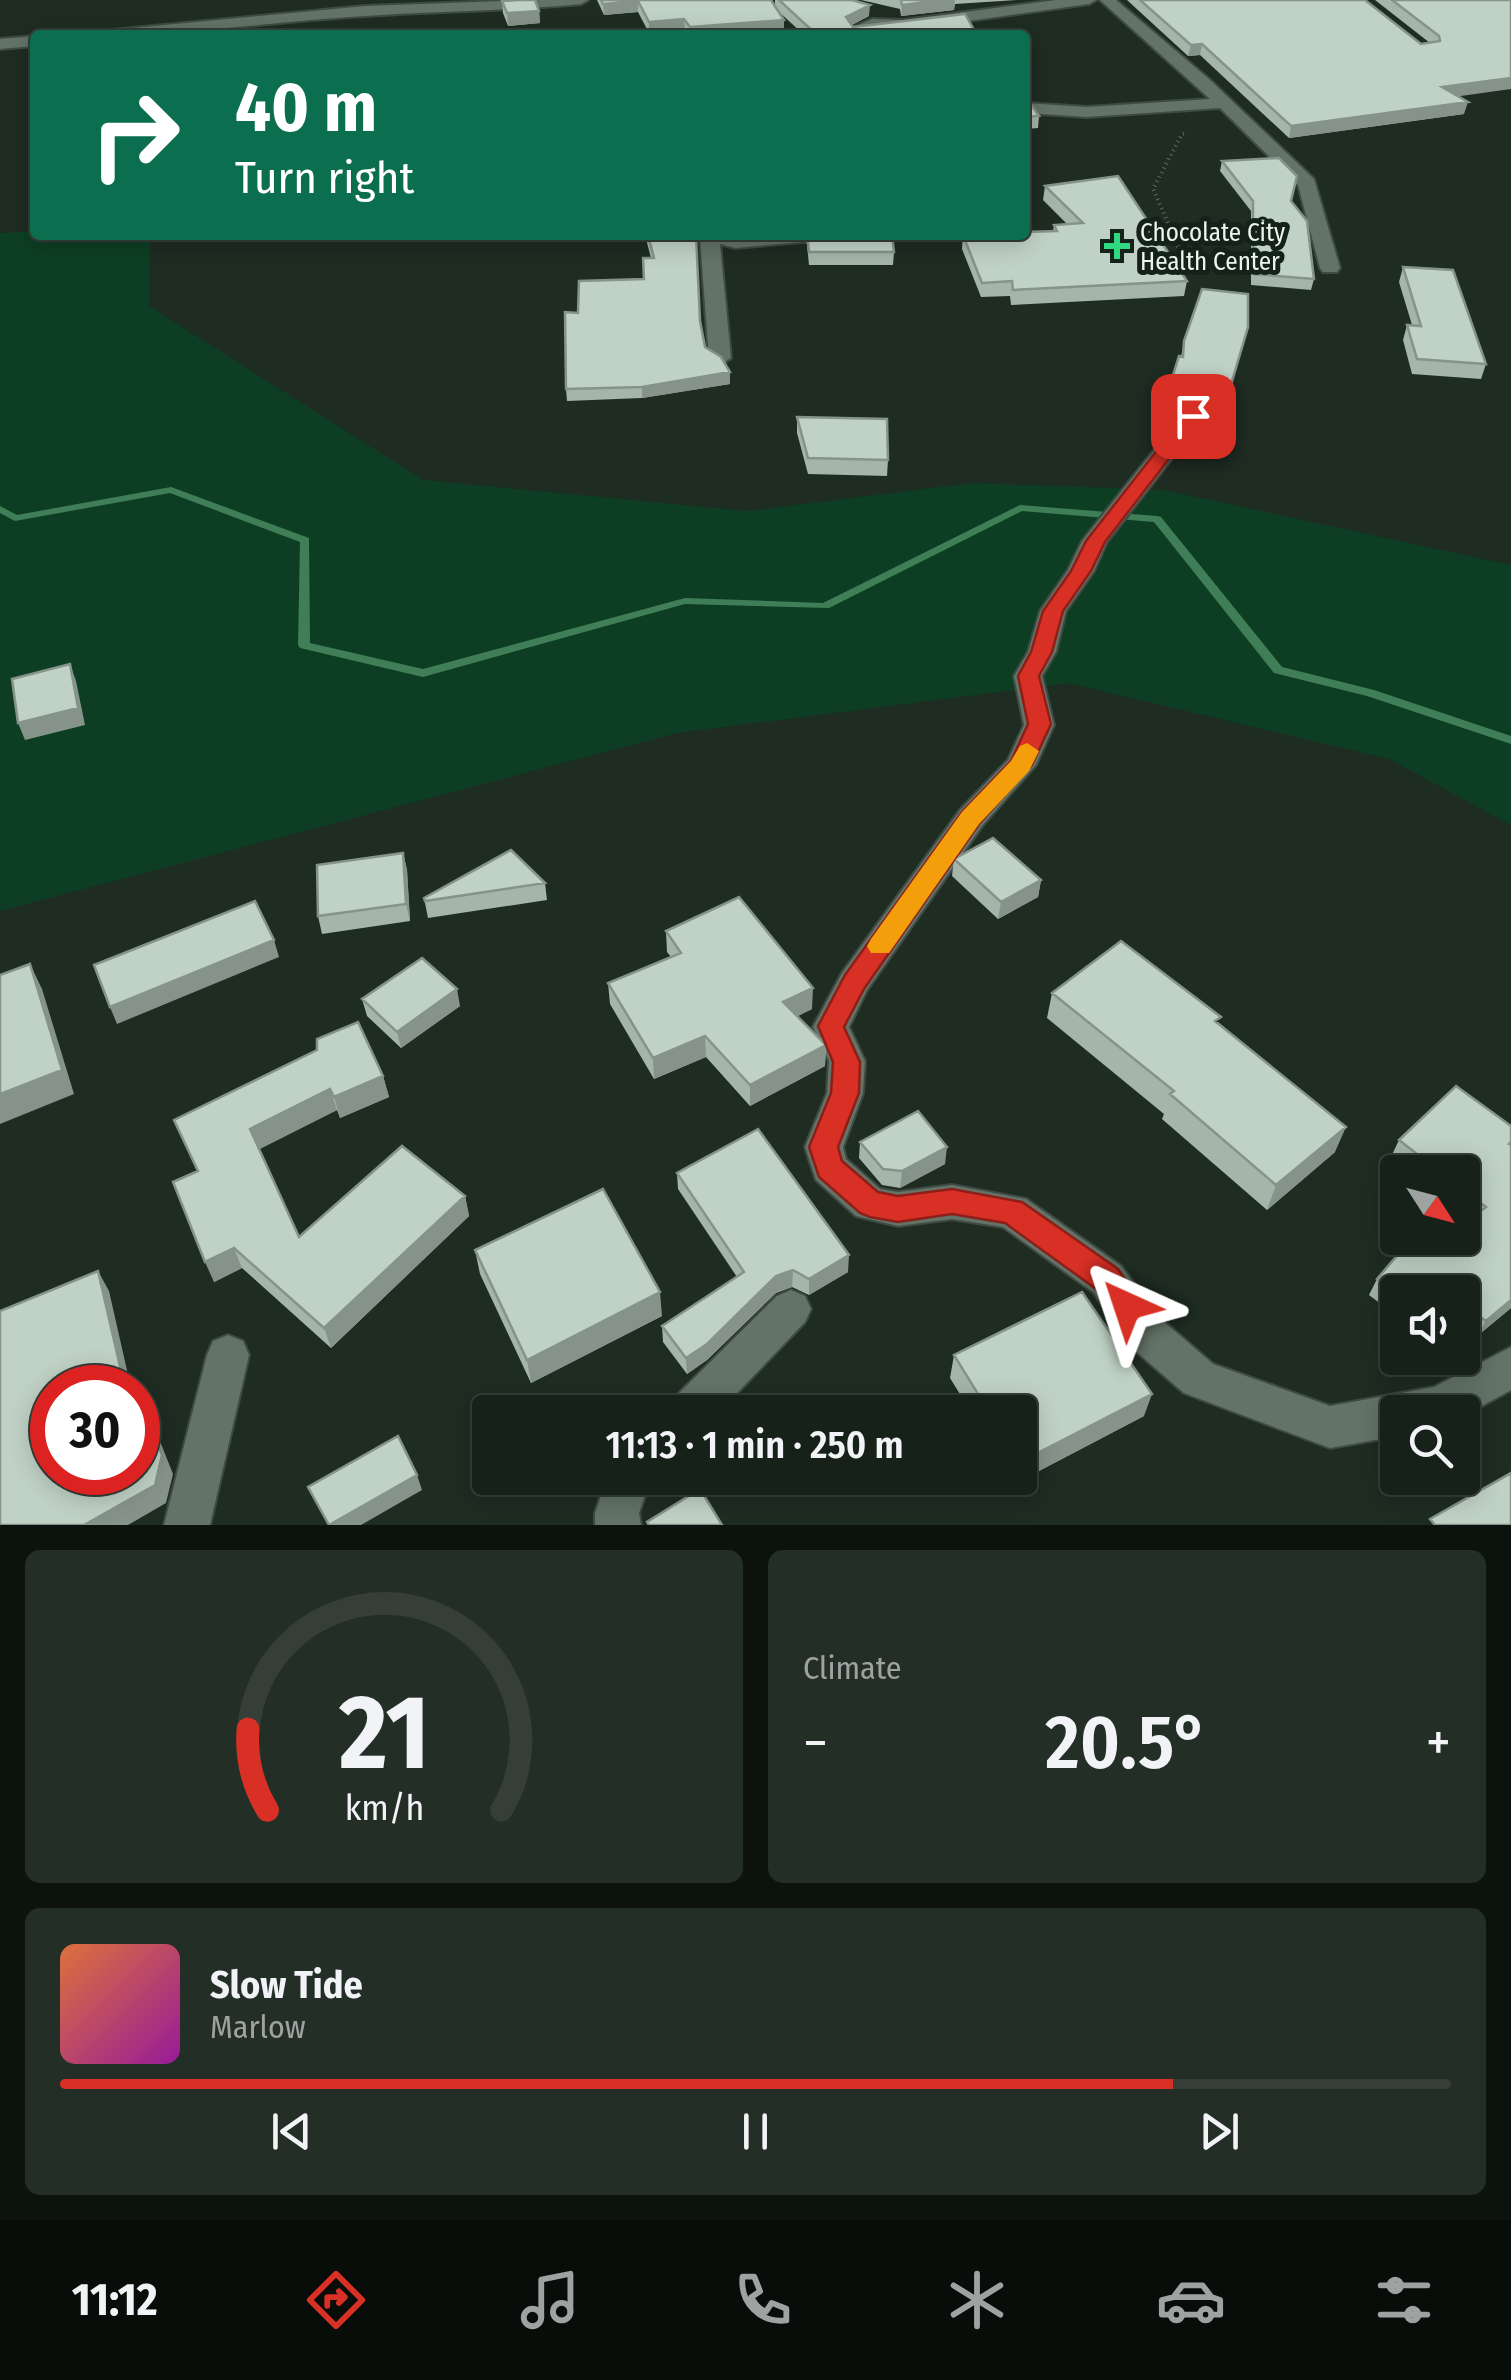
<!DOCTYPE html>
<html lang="en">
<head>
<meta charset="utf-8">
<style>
	:root { --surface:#16211a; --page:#232e27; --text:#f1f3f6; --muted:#9ea3a2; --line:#353e39; --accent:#d93025 }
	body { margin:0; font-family:"Fira Sans Condensed",sans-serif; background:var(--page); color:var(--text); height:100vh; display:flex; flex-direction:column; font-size:38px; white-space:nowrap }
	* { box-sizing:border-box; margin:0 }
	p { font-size:32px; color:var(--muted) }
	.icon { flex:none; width:55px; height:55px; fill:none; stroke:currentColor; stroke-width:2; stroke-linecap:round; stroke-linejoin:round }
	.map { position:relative; height:1525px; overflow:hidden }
	.sheet { display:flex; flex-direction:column; gap:25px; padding:25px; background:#0c120e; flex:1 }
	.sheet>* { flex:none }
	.hud { position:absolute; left:30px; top:30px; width:1000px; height:210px; border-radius:10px; box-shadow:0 5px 25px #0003,0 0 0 2px var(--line); background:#0b6e4f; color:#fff; overflow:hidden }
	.needle { width:65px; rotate:126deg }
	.fabs { position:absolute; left:1380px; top:1155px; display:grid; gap:20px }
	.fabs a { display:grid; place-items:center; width:100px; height:100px; border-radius:10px; background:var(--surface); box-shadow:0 5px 25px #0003,0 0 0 2px var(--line); font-size:50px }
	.speed { position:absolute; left:30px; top:1365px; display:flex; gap:20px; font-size:50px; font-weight:700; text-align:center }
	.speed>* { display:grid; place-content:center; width:130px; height:130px; border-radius:50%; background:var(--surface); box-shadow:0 5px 25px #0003,0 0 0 2px var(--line); line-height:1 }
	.speed .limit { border:15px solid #d22; background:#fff; color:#111 }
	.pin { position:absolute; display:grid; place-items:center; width:85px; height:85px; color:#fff; margin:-42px; border-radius:20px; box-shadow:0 5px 15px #0006 }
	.me { position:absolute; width:110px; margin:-55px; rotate:318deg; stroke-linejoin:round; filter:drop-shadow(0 0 8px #0008) }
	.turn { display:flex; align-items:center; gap:35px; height:210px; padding:0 40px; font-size:45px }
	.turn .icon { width:130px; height:130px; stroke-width:2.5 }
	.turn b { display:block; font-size:70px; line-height:85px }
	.big { font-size:75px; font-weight:600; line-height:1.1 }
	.sheet .card { flex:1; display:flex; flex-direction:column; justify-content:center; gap:15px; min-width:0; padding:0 35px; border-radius:15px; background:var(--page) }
	.sheet .dial { align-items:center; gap:0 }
	.dial svg { height:260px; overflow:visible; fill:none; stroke:var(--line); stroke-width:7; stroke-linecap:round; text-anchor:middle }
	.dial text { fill:var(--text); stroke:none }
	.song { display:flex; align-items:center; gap:30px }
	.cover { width:120px; height:120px; border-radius:15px; background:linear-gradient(135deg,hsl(20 70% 55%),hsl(300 70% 35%)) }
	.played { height:10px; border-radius:5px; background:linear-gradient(90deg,var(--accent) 80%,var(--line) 80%) }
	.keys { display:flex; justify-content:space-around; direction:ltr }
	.heat { display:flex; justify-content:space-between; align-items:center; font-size:55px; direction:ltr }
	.sheet .tiles { flex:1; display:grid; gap:25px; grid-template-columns:1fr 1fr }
	.card:last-child { grid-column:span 2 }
	.trip { position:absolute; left:472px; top:1395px; width:565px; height:100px; border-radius:10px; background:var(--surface); box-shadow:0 5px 25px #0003,0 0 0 2px var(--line); font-weight:600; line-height:100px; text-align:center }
	.tabs { display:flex; height:160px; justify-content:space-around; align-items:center; background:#090d0a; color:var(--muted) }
	.tabs .icon { width:70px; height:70px }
	.tabs .current { color:var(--accent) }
	.tabs b { font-size:45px; color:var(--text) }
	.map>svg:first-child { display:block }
	.green { fill:#0d3e23 }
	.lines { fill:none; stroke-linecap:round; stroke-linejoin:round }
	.stream { fill:#407e57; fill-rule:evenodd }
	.minor-casing { stroke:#3e4a42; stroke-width:4 }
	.path-far1 { stroke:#5e6b62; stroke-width:4; stroke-dasharray:1 4; stroke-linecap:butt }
	.path { stroke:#5e6b62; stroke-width:5; stroke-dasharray:2.5 6; stroke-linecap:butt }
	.minor { fill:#637367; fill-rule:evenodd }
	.wall { fill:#a5b5a9 }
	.shaded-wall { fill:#86938a }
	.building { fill:#c0d2c5; stroke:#86938a; stroke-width:2.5 }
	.route { fill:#d93025; stroke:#8d1f18; stroke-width:2.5 }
	.slow { fill:#f59e0b }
	.poi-dot { fill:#31d882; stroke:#142219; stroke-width:4 }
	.labels { text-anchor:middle; stroke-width:10; stroke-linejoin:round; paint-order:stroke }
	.far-poi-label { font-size:25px; fill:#ecf5ef; stroke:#142219; text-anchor:start }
</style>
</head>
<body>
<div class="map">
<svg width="1511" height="1525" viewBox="0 0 1511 1525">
	<rect width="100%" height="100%" fill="#1e2c22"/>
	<path class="green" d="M35,231V235H150L149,306L423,480L747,511L972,483L1164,490L1511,565V825L1389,759L1068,683L677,733L0,911V233Z"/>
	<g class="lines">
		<path class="stream" d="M171,487L309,538L310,643L423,669L685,598L823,603L1020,505L1157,516L1161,517L1282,667L1374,690L1511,736V744L1367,696L1274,673L1154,522L1022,511L829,608L685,604L423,677L300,648L298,645L300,542L170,493L15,521L0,513V506L17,515Z"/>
		<g class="minor-casing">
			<path id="minor" d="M530,0H588L581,4C509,11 437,11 365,16C278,21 192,35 104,35L112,30L365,6Z
				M1056,0H1096L1089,4L904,30L866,31L869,35H853L849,29L872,19L904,20Z
				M1100,0H1116L1209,79L1314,179L1340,268L1337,272H1323L1320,268L1298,185L1220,108L1087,117L1025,113V103L1087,107L1210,99Z
				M35,36V46L0,49V39Z
				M696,235H824L814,241L735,248L720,244L731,358L720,365L709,358L700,239Z
				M1193,409L1205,416L1107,542L1094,571L1066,611L1056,652L1042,676L1054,725L1036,765L982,826L867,990L849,1027L865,1061L863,1093L843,1147L846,1159L880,1189L898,1192L952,1185L1026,1199L1121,1266L1162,1320L1213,1364L1330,1406L1434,1387L1511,1347V1390L1462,1417V1412H1398V1436L1330,1448L1184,1393L1132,1348L1093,1292L1003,1227L952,1219L898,1226L856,1216L816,1180L805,1147L827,1093L829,1061L813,1027L842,973L960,810L1008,760L1024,725L1014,676L1028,652L1040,611L1068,570L1082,541L1185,411Z
				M791,1290L805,1296L811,1309L805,1322L719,1412H669L675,1397L777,1296Z
				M228,1335L243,1341L249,1355L210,1525H164L207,1355L213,1341Z
				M607,1478H651L639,1513L641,1525H595V1513Z"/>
		</g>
		<path class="path-far1" d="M1176,241L1153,189L1182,134L1188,133"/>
		<path class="path" d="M1175,238L1187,267"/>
		<use href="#minor" class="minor"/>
	</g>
	<path class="wall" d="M597,0H771L775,7V0H852L869,16L852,25L853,27L977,35H804L777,10L784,31L738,35H688L685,30L649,33L638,12L604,15Z
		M861,0H1017L955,4L954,10L901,16L900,9Z
		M1127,0H1365L1421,44L1430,43L1375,0H1511L1458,96L1464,114L1289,138L1200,55L1188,56Z
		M502,1L539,11L540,23L508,26L503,13Z
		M1025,104L1039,116L1038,128L1025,129Z
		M1222,161L1291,201L1314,279L1311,290L1251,285V211L1220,171Z
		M1045,186L1187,281L1184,296L1011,305L1010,296L981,297L962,249L963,235L1053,231L1054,225L1067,224L1043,200Z
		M645,235H696L700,321L705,347L730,384L642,398L567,401L566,389L578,313L644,279L651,258Z
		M806,235L894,252L893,265H809Z
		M1403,267L1486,364L1481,379L1412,374L1403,340L1407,325H1412L1399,282Z
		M1184,341L1244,342L1223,413L1166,404L1169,388L1181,357Z
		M797,417L888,460L887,476L808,474L797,433Z
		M403,853L407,870L410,921L322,934L318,916Z
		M954,859L1041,880L1038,897L998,919L952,876Z
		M545,883L547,900L428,918L424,898Z
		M666,931L812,1009L797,1016L826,1045L825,1066L750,1106L706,1057L654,1079L610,1004L608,983L671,957L667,952Z
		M1052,993L1219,1024L1335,1152L1267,1210L1162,1119L1164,1114L1047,1018Z
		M362,999L460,1006L401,1048L367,1016Z
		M383,1076L389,1097L340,1118L337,1110L259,1149L299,1237L465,1196L469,1216L331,1348L242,1268L214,1282L197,1171L174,1120Z
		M1511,1126V1308L1476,1337L1466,1329L1462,1334V1292H1398V1317L1369,1295L1377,1279L1434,1247L1470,1219L1462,1213V1172H1411L1391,1157L1399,1140Z
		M860,1142L945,1164L900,1188L882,1185L859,1158Z
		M677,1173L848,1272L809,1295L792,1287L776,1293L707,1360L687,1374L663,1342L662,1326L737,1277L678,1189Z
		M475,1250L662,1316L531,1383L480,1274Z
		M954,1355L1144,1416L1014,1484L1010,1478H1020V1412H971L950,1378Z"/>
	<path class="shaded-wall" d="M943,0H955L954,10L901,16L902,5Z
		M638,1V12L604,15L603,4Z
		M870,5L869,16L845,28L846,17Z
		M539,11L540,23L508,26L507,13Z
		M684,19L685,30L649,33V22Z
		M784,20V31L738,35H690V27Z
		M1202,44L1200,55L1188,56L1191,45Z
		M1511,78V89L1439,99L1442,87Z
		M1468,102L1464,114L1289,138L1291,126Z
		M730,372V384L642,398V387Z
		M70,664L76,681L85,725L25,740L18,723Z
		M403,853L407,870L410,921L406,904Z
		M1041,880L1038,897L998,919L1001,902Z
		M274,940L279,957L117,1024L110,1007Z
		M30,964L42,989L74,1094L0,1124V1094Z
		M813,988L812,1009L783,1024V1002Z
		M457,989L460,1006L401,1048L397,1032Z
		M705,1036L706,1057L654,1079L653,1058Z
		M826,1045L825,1066L750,1106V1085Z
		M383,1076L389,1097L340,1118L334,1097Z
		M330,1089L337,1110L258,1150L250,1129Z
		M1346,1127L1335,1152L1267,1210L1276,1185Z
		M947,1147L945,1164L900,1188L902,1171Z
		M465,1196L469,1216L331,1348L324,1328Z
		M234,1248L242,1268L214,1282L205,1262Z
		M849,1255L848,1272L809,1295V1279Z
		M793,1270L792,1287L776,1293L707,1360L687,1374L686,1358L776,1276Z
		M98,1271L109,1291L131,1388H125Z
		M660,1292L662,1316L531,1383L527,1360Z
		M1511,1300V1308L1476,1337L1486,1321Z
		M1152,1394L1144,1416L1014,1484L1016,1478H1020V1462Z
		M143,1407L154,1426L173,1474L166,1503L128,1525H84Z
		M417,1475L422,1490L361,1525H330Z"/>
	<path class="building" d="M518,0H535L539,11L507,13L502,1Z
		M601,0H771L784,20L690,27L684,19L649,22L638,1L603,4Z
		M779,0H852L870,5L846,17L853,27L965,14L977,35H817Z
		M901,0H943L902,5Z
		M1140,0H1365L1421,44L1440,41L1439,36L1392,0H1511V78L1442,87L1468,102L1291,126L1202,44L1191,45Z
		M1025,104L1031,105L1039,116L1025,117Z
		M1279,158L1297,176L1291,201L1307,221L1314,279L1253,274V201L1222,161Z
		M1118,176L1187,281L1013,290L1012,281L982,283L963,235H1025V232L1057,231L1054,225L1083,223L1045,186Z
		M648,235H696L700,321L705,347L721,357L730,372L642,387L566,389L565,312L578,313L579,281L644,279L643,258H654Z
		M807,235H892L894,252H809Z
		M1403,267L1453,270L1486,364L1417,359L1407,325L1421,326Z
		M1202,289L1248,294V327L1227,398L1169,388L1179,356L1183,357L1184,341Z
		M797,417L887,419L888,460L808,458Z
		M70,664L78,708L18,723L12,679Z
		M993,838L1041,880L1001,902L954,859Z
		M511,850L545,883L425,901L424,898Z
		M403,853L406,904L318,916L317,865Z
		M739,897L813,988L783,1002L826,1045L750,1085L705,1036L653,1058L608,983L681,953L666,931Z
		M255,901L274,940L110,1007L94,965Z
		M1121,941L1221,1017L1215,1021L1346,1127L1276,1185L1170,1094L1174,1091L1052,993Z
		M422,958L457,989L397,1032L362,999Z
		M30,964L62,1070L0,1094V975Z
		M358,1022L383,1076L334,1097L330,1089L250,1129L299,1237L402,1146L465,1196L324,1328L234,1248L205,1262L173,1182L198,1171L174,1120L317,1050V1039Z
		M1456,1086L1511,1126V1142L1509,1144L1511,1145V1300L1486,1321L1476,1314L1462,1331V1292H1398V1294L1377,1279L1412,1238H1421L1434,1247L1446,1238H1462V1225L1486,1207L1462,1189V1172H1440L1399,1140Z
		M918,1111L947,1147L902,1171L883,1169L860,1142Z
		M758,1129L849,1255L809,1279L793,1270L776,1276L707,1344L686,1358L662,1326L744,1272L677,1173Z
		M603,1189L660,1292L527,1360L475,1250Z
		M98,1271L125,1388H52V1472H138V1410L143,1407L162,1455L155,1485L84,1525H0V1311Z
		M1082,1292L1152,1394L1020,1462V1412H989L954,1355Z
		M398,1436L417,1475L329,1525L308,1487Z
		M1511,1473V1525H1435L1430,1519Z
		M700,1489L722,1525H649L647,1522Z"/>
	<path class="route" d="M1193,410L1202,416L1105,542L1091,571L1063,611L1052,652L1039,676L1051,724L1032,765L979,824L864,989L844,1027L860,1062L859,1093L838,1147L842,1161L878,1192L898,1196L952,1189L1022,1202L1118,1269L1143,1306L1138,1317L1127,1321L1116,1317L1096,1289L1005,1223L952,1214L898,1222L870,1217L860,1213L819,1177L809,1147L831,1093L833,1062L818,1026L845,975L962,812L1011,761L1028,724L1018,676L1031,652L1043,611L1071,571L1086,541L1187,412Z"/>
	<path class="slow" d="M1027,743L1039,751L1029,771L979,824L889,953H871L867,946L871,939L962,812L1011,761L1020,746Z"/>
	<path class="poi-dot" d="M1112 231h10v10h10v10h-10v10h-10v-10h-10v-10h10z"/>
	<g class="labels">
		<g class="far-poi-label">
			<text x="1140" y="241">Chocolate City<tspan x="1140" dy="29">Health Center</tspan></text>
		</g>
	</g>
</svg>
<div class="fabs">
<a><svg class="needle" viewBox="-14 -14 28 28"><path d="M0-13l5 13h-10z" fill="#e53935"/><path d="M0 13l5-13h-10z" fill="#9ea3a2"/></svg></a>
<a><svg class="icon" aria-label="sound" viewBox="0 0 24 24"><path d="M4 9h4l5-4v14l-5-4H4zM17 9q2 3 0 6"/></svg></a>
<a><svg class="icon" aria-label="search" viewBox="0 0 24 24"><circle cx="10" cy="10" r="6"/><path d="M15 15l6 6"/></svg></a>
</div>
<div class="speed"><div class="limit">30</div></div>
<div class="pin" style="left:1193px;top:416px;background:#d93025"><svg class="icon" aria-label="arrive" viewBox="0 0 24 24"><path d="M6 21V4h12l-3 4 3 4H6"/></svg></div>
<svg class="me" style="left:1127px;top:1306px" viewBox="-20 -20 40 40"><path d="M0-17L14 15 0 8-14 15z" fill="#d93025" stroke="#fff" stroke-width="4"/></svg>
<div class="trip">11:13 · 1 min · 250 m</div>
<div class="hud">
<div class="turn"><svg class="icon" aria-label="right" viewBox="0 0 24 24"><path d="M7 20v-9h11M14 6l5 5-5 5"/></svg><div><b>40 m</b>Turn right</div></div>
</div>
</div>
<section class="sheet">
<div class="tiles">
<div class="card dial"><svg viewBox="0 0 100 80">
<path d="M14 69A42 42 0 1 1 86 69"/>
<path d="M14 69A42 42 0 0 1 8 44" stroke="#d93025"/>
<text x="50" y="56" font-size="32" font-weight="700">21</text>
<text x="50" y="72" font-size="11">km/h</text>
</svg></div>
<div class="card"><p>Climate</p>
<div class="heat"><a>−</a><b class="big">20.5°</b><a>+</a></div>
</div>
<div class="card">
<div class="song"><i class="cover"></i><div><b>Slow Tide</b><p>Marlow</p></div></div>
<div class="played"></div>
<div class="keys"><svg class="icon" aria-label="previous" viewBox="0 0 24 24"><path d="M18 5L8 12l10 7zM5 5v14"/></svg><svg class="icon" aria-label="pause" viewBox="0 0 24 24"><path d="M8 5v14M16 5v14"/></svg><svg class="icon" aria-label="next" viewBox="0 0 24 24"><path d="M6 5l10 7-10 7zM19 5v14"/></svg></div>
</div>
</div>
</section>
<nav class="tabs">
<b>11:12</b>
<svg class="icon current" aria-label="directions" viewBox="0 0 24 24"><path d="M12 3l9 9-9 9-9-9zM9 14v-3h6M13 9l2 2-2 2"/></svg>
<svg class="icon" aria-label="music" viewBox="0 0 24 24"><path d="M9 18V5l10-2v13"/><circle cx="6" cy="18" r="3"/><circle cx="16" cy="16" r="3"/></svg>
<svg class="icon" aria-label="phone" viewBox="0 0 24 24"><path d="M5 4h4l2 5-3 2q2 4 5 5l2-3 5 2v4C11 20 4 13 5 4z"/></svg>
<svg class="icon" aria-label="climate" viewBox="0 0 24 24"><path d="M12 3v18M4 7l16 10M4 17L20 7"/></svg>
<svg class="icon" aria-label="car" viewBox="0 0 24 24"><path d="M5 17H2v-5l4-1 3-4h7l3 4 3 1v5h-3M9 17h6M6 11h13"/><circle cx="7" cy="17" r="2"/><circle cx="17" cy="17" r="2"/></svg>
<svg class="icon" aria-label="filters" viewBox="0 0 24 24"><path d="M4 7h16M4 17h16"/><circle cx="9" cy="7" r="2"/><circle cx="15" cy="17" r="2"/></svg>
</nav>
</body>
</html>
